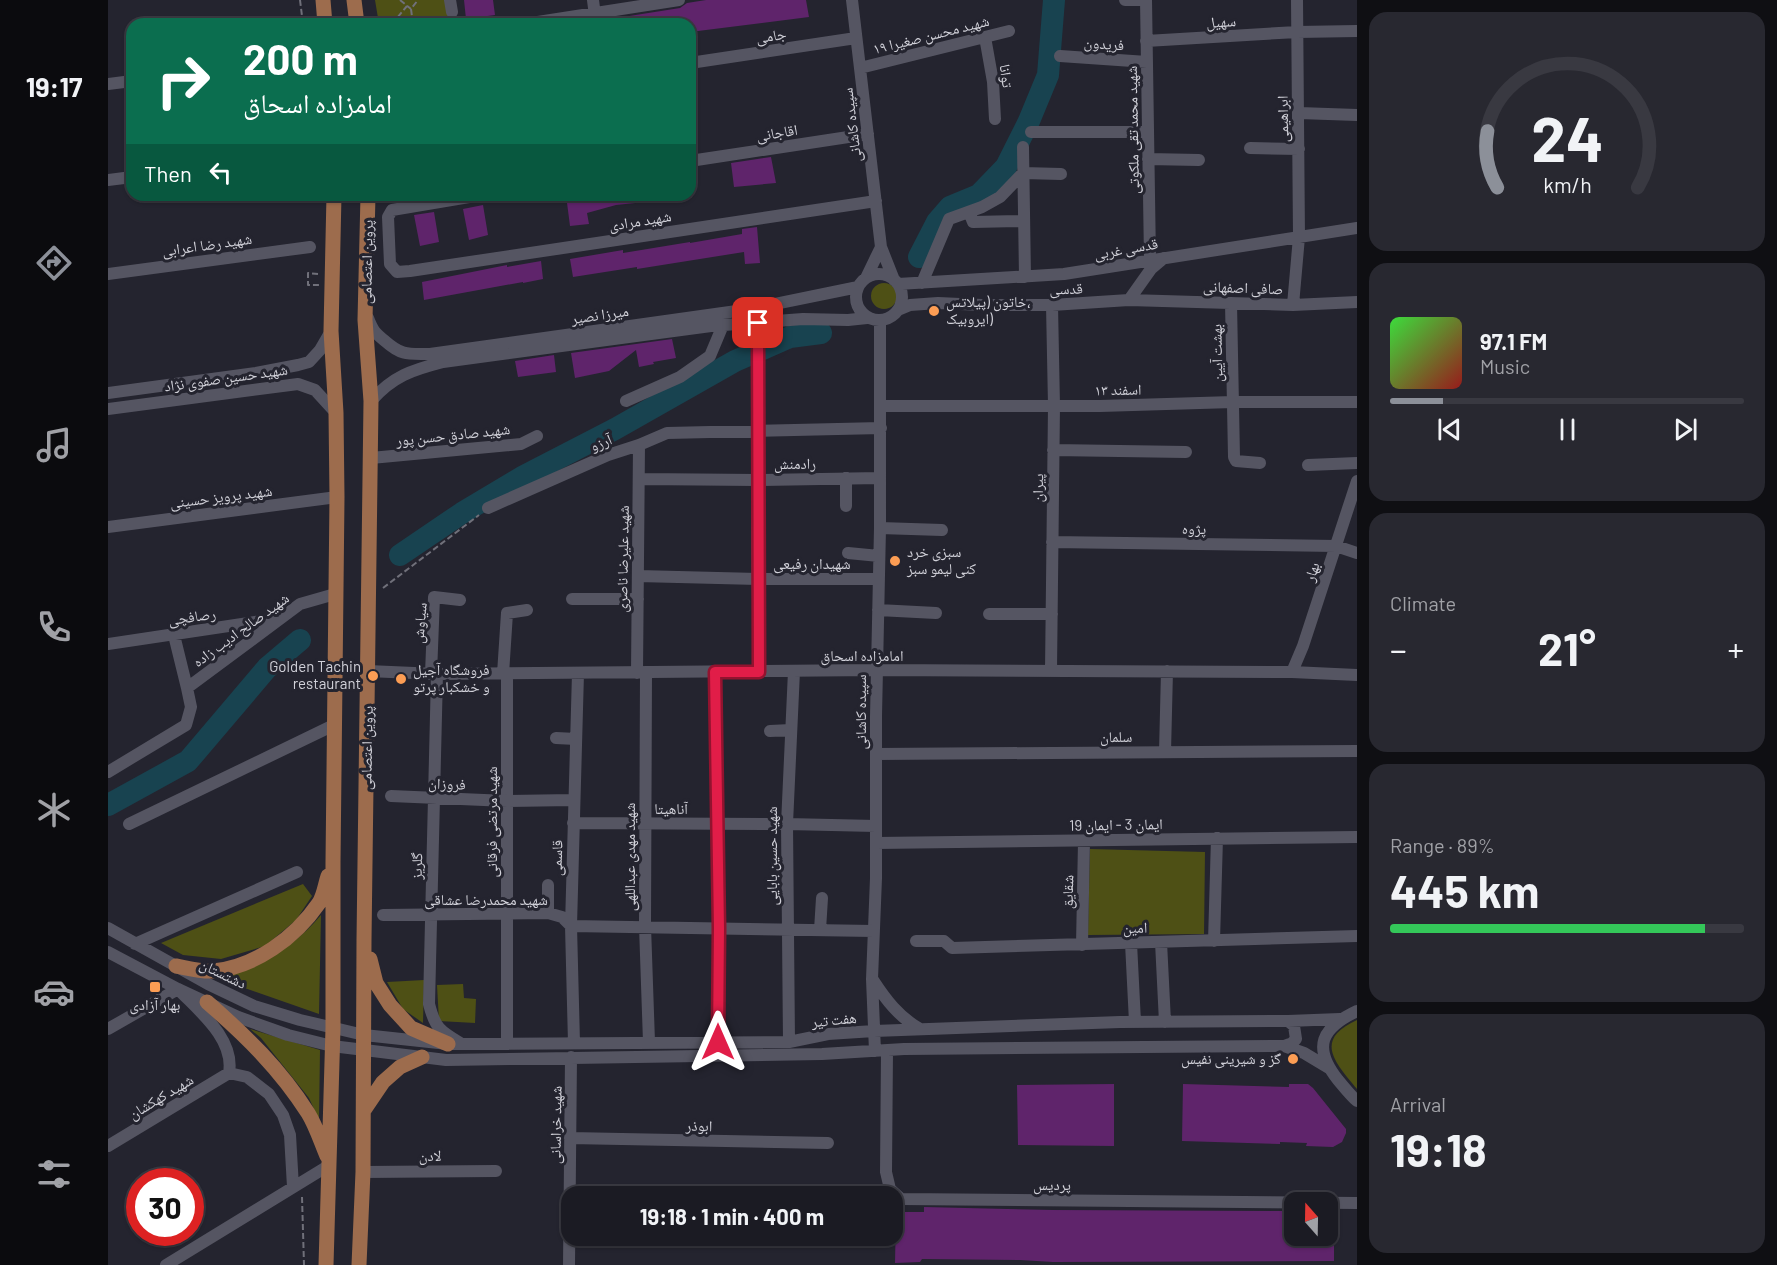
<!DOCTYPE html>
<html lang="en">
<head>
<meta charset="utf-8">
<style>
	:root { --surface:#1b1b23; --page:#282830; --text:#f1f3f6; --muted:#a0a1a6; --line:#393941; --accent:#8c9099 }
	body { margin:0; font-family:Barlow,"Noto Naskh Arabic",sans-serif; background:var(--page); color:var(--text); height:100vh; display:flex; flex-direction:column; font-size:22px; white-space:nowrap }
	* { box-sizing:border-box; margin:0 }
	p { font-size:20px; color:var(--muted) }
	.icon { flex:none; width:33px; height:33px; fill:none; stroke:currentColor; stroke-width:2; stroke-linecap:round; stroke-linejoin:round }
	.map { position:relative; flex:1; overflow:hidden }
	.details { display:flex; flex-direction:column; gap:12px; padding:12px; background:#0f0f13; width:420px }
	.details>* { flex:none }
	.guide { position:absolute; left:18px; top:18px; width:570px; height:183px; border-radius:18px; box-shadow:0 2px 4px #0004,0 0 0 2px var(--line); background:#0b6e4f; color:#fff; overflow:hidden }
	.needle { width:39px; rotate:340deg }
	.fabs { position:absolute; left:1176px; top:1192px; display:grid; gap:12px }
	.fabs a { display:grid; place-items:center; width:54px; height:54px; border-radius:12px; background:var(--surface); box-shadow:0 2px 4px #0004,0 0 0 2px var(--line); font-size:30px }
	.speed { position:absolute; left:18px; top:1168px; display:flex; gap:12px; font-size:30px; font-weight:700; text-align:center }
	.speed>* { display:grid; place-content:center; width:78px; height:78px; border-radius:50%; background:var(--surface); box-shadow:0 2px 4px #0004,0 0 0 2px var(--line); line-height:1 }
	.speed .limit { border:9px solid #d22; background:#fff; color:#111 }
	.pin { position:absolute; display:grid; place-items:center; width:51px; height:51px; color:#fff; margin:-26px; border-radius:12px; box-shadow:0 3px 9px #0006 }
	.me { position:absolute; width:66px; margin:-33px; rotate:0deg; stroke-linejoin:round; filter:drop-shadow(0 0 4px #0008) }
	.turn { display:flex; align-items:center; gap:21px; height:126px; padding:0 18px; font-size:27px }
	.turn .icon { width:78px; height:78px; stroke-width:2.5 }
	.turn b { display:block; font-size:42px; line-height:51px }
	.then { display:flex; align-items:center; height:57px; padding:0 18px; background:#0003; gap:12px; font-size:22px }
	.big { font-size:45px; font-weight:700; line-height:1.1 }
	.details .tile { flex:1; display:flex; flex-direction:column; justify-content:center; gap:9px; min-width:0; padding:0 21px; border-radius:18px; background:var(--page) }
	.details .dial { align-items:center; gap:0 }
	.dial svg { height:156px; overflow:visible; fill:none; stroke:var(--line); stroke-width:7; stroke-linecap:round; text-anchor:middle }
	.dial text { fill:var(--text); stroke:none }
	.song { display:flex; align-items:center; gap:18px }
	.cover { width:72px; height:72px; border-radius:9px; background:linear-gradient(135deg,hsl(120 70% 55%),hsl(0 70% 35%)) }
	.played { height:6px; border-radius:3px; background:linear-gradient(90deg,var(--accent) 15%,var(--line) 15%) }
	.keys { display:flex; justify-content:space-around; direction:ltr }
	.heat { display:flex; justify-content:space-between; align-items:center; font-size:33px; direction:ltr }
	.charge { height:9px; border-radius:4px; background:linear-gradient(90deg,#34c759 89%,var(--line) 0) }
	.trip { position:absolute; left:453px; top:1186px; width:342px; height:60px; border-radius:18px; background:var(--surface); box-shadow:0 2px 4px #0004,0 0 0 2px var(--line); font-weight:700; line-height:60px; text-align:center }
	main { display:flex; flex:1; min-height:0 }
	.dock { display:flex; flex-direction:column; width:108px; justify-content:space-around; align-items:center; background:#0b0b0e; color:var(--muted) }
	.dock .icon { width:42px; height:42px }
	.dock .selected { color:var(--accent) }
	.dock b { font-size:27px; color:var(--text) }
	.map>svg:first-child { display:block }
	.green { fill:#4e5015 }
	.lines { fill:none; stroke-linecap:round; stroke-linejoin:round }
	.river { stroke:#184350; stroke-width:22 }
	.building { fill:#5f246b }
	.path { stroke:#70707a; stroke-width:2; stroke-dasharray:6 3; stroke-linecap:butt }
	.minor { stroke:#555562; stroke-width:12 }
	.major { stroke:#9d6c4d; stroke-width:15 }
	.route-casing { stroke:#92132f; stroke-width:15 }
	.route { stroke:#e11d48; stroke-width:10 }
	.poi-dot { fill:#fc9d54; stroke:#24242f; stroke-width:2 }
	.labels { text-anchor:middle; stroke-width:6; stroke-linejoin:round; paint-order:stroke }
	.street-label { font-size:15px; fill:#d1d1d9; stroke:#24242f }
	.poi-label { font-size:15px; fill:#d1d1d9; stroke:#24242f; text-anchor:start }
</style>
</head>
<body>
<main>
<nav class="dock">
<b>19:17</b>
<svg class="icon selected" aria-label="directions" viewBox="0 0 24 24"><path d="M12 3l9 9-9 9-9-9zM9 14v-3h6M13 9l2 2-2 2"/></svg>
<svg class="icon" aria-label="music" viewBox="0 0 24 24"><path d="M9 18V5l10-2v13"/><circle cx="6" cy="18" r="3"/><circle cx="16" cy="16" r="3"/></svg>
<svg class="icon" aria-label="phone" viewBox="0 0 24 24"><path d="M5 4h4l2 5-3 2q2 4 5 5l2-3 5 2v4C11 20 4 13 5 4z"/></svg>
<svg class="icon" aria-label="climate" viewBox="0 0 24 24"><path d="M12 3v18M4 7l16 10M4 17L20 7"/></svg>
<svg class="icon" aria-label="car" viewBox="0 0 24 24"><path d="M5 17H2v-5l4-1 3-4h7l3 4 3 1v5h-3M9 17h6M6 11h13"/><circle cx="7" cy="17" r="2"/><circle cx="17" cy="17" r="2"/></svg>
<svg class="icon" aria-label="filters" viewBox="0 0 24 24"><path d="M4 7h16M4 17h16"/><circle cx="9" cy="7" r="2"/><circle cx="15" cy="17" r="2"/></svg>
</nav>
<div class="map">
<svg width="1249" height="1265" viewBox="0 0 1249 1265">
	<rect width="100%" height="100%" fill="#24242f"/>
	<path class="green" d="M267,0H342L346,24H271Z
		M763 296a13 13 0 1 1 26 0a13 13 0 1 1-26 0Z
		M982,849L1097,852L1096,934L980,935Z
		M195,884L204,896L188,920L157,946L113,959L75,955L53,943Z
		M213,915L211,1014L111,979C150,967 187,947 213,915Z
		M316,980L315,1023L295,1009L279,982Z
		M355,984L356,998L368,999L367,1023L331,1021L329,985Z
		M1249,1020V1089C1227,1062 1205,1040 1249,1020Z
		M142,1029L212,1050L211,1120L201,1098L153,1038Z"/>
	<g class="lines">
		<path class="river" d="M811,257L829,222L842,207L871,195L898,167L921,121L940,75L946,0
			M292,555L354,513L416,476L507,429L627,361L682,337L713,333
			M0,805L80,761L159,668L192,640"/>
	</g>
	<path class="building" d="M356,0H385L387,15L358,19Z
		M598,0H698L701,17L582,32V24H496V20L572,8L579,3Z
		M663,157L668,183L626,187L623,163Z
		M458,195H537V202L508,205L479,213L481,224L462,226Z
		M375,205L380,235L361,240L355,209Z
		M326,212L331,242L312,246L306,215Z
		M649,227L652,263L637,264L636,252L529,269V267L465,277L462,259L515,250V253L582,242V243L634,234V229Z
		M433,261L435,279L415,283V282L316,300L314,282L399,265V267Z
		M564,339L568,358L545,362L546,364L531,367L528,350L501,371L467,378L463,353Z
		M446,355L448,372L410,377L407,361Z
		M1006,1084V1146L910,1145L909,1085Z
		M1075,1084L1181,1087V1084H1200L1205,1088L1238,1129V1133L1234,1142L1225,1147L1198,1146L1199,1143L1172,1142V1144L1074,1141Z
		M816,1207L945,1210L1186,1211V1236H1226V1261L945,1262L912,1260L814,1259L812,1262L787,1263L788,1212H816Z"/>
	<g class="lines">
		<path class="path" d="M192,0L195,24
			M292,0L303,9
			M284,24L299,6
			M305,24L303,9L310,0
			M210,274L200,273V285H211
			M275,588L371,515
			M194,1197L196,1265"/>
		<path class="minor" d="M342,0L344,12
			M485,0L488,24
			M744,0L773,247L786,280
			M1017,0H1038
			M1038,0L1042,260
			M417,24L571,0
			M877,37L885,82L887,119
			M1038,41L1189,32L1249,31
			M952,56L1039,62
			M582,63L748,38
			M752,68L901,31
			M0,84L24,81
			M1191,113L1249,115
			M923,132H1039
			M915,147L917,277
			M1142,148L1191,149
			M1040,159L1091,160
			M582,161L760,134
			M0,180L24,177
			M373,195L284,210L280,217L282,264L289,272L302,271L768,201
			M861,212L865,222L916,221
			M0,274L202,247
			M748 297a23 23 0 1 1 46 0a23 23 0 1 1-46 0Z
			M758,278L773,247
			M814,283L841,219L874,207L892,197L915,173L953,174
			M790,284L956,274L1249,228
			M1021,300L1043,269L1056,258
			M1123,303L1126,457L1128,461L1152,463
			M1185,305L1191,237L1189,0
			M790,310L802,305L830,303L874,305H944L1021,300L1185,305L1249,302
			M260,318C265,331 267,333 277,341C294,356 300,354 322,354L643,309L750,287
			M650,323L649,534L651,672
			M0,393L148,373L190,365L201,362L212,350L223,331
			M263,401C285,376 304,370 335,362L603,326L695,319L740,320L759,318
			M518,401L572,377L602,356L615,325
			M772,406H992L1125,402H1249
			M0,409L190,384L207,390L228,413
			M945,450L1078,452
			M263,458L413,444L429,436
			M1200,465L1249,463
			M531,479L649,480L772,478
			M738,506V478
			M380,508L500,455L531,445L559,433L773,428
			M0,527L229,497
			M772,528L834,530
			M944,542L1228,546L1249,553
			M740,553L771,556
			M530,576L650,579H771
			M464,599H530
			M770,610L828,613
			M881,614H944
			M66,635L79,688
			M0,644L167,619
			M260,671L329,674L769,670L1184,672L1249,675
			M943,671L946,406L944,305
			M538,672L537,926L541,1042
			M607,672L611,928L610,1042
			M1184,672L1195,646L1249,481
			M529,673L531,445
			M323,674L326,597L352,600
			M329,674L321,1004C327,1028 332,1031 352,1043
			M395,674L399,613L419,610
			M399,674V1043
			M662,731L683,730
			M448,738L468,739
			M1057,752L1059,671
			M768,754L1249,751
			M0,772L78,725L83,707L79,688L192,604L227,594
			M283,796L399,801L465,800
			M465,823L679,824L768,826
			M21,824L226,725
			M768,843L1249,837
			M440,885V913
			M275,915L440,913L454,917L463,926L766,931
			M0,928L100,984L146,1006L192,1020L256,1035L340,1044L681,1042L720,1034L766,1031L1012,1022L1180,1021L1232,1019
			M712,930L714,898
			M808,941H836L844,948L1249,936
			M1106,941L1109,838
			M1053,942L1057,1022
			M1023,943L1027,1022
			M27,944L189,872
			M974,945L976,841
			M0,952L70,989L130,1017L180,1035L224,1046L338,1060L714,1054L796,1049L1176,1046L1196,1053L1221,1068
			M765,980C778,1000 791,1017 812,1029
			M1249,1011C1213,1028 1204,1047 1230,1080C1236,1087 1242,1095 1249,1101
			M0,1029L70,989C91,1011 127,1039 121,1073L139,1077L161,1094L175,1115L182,1135L185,1187
			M681,1042L679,824L686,671
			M466,1043L463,926L470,673
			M1176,1046L1184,1043L1188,1039L1186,1026L1180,1021
			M767,1051L764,979L768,878V716L772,528V320
			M779,1051L778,1172L782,1189L793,1199L1249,1203
			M462,1138L720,1143
			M0,1146L121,1073
			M255,1172L388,1171
			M58,1265L220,1166
			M461,1265L463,1057"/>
		<path class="major" d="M215,0L217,24
			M246,0L249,24
			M262,959L268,983L282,1005L303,1028L340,1044
			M68,966C79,968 93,972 105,971C147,967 187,938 211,903C216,895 217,885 220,876
			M99,1002C138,1036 172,1069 200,1113C208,1126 213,1142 219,1156
			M256,1110L275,1082L292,1067L314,1057
			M218,1265L225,1028V862L229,497L228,413L223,331L226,195
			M251,1265L255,1172L256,940L263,401L257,320L260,195"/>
	</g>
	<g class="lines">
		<g class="route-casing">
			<path id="route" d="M610,1042L611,928L607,672H651L650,323"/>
		</g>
		<use href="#route" class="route"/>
	</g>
	<g class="poi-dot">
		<circle cx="826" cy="311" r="6"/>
		<circle cx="787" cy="561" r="6"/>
		<circle cx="265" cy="676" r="6"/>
		<circle cx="293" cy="679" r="6"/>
		<rect x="41" y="981" width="12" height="12" rx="3"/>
		<circle cx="1185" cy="1059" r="6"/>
	</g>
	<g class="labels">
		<g class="street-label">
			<text transform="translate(1113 22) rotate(-4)" y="5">سهیل</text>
			<text transform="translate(823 35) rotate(-14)" y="5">شهید محسن صغیرا ۱۹</text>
			<text transform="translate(663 36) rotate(-9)" y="5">جامی</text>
			<text transform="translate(996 44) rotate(4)" y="5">فریدون</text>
			<text transform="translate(898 76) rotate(82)" y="5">توانا</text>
			<text transform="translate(1175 119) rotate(-91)" y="5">ابراهیمی</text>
			<text transform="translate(744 125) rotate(-97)" y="5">سپیده کاشانی</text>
			<text transform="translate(1025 130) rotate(-91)" y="5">شهید محمد تقی ملکوتی</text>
			<text transform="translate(669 133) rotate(-9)" y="5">اقاجانی</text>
			<text transform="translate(532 221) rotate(-9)" y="5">شهید مرادی</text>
			<text transform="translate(99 245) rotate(-8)" y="5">شهید رضا اعرابی</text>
			<text transform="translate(1018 249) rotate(-10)" y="5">قدسی غربی</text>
			<text transform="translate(259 262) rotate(-89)" y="5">پروین اعتصامی</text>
			<text transform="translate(1135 288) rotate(2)" y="5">صافی اصفهانی</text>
			<text transform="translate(958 289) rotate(-2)" y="5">قدسی</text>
			<text transform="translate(492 315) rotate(-8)" y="5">میرزا نصیر</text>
			<text transform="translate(1109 353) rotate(-91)" y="5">بهشت آیین</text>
			<text transform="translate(118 378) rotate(-8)" y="5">شهید حسین صفوی نژاد</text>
			<text transform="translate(1010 390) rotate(-1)" y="5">اسفند ۱۳</text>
			<text transform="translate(345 435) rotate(-6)" y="5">شهید صادق حسن پور</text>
			<text transform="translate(493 443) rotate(-22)" y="5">آرزو</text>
			<text transform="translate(687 464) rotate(-1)" y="5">رادمنش</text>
			<text transform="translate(930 488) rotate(-89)" y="5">پیران</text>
			<text transform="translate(113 497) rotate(-7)" y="5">شهید پرویز حسینی</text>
			<text transform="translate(1086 529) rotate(1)" y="5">پژوه</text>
			<text transform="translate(515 559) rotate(-89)" y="5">شهید علیرضا ناصری</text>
			<text x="704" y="569">شهیدان رفیعی</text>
			<text transform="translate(1204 572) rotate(-72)" y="5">بهار</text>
			<text transform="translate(84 617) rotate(-8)" y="5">رصافچی</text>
			<text transform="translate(312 623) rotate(-85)" y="5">سیاوش</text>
			<text transform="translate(133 630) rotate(-36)" y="5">شهید صالح ادیب زاده</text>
			<text x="754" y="661">امامزاده اسحاق</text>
			<text transform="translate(753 712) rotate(-90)" y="5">سپیده کاشانی</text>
			<text transform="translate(1008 737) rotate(-1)" y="5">سلمان</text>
			<text transform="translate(259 748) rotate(-89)" y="5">پروین اعتصامی</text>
			<text transform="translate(339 784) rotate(2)" y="5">فروزان</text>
			<text x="563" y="814">آناهیتا</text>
			<text transform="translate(384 822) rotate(-90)" y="5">شهید مرتضی فرقانی</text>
			<text transform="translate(1008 825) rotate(-1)" y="5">ایمان 3 - ایمان 19</text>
			<text transform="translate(664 856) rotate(-90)" y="5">شهید حسین بابایی</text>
			<text transform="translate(522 857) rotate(-90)" y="5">شهید مهدی عبداللهی</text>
			<text transform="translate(449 858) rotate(-89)" y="5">قاسمی</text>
			<text transform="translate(309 866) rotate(-89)" y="5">گلریز</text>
			<text transform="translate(960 892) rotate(-89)" y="5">شقایق</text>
			<text x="378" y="905">شهید محمدرضا عشاقی</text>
			<text transform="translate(1027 928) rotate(-2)" y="5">امین</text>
			<text transform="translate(115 974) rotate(26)" y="5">دشتستان</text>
			<text transform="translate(726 1020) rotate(-6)" y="5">هفت تیر</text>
			<text transform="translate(53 1097) rotate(-31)" y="5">شهید کهکشان</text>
			<text transform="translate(448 1125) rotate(-89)" y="5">شهید خراسانی</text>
			<text transform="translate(591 1126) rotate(1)" y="5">ابوذر</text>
			<text transform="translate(322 1156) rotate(-1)" y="5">لادن</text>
			<text x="944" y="1190">پردیس</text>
		</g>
		<g class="poi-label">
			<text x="838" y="307">خاتون (پیلاتس،<tspan x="838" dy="17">ایروبیک)</tspan></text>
			<text x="799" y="557">سبزی خرد<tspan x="799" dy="17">کنی لیمو سبز</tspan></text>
			<text x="253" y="672" text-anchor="end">Golden Tachin<tspan x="253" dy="17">restaurant</tspan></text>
			<text x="305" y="675">فروشگاه آجیل<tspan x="305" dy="17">و خشکبار پرتو</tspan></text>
			<text x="47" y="1010" text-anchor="middle">بهار آزادی</text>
			<text x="1173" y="1064" text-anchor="end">گز و شیرینی نفیس</text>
		</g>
	</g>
</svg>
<div class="fabs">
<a><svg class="needle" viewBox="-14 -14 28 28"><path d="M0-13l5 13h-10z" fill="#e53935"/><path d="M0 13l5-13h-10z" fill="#a0a1a6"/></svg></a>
</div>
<div class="speed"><div class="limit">30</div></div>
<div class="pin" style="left:650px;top:323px;background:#d93025"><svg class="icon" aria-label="arrive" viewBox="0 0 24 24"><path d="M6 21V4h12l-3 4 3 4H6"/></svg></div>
<svg class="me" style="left:610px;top:1042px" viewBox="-20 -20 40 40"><path d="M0-17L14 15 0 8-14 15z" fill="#e11d48" stroke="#fff" stroke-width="4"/></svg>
<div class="trip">19:18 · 1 min · 400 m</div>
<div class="guide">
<div class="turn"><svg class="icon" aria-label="right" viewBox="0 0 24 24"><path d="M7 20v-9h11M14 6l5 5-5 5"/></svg><div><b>200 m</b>امامزاده اسحاق</div></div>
<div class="then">Then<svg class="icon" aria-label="left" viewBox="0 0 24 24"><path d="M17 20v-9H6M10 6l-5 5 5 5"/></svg></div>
</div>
</div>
<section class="details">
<div class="tile dial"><svg viewBox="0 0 100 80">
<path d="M14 69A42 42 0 1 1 86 69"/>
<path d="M14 69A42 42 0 0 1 9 40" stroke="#8c9099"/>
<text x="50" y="56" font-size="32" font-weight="700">24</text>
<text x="50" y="72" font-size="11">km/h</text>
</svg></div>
<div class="tile">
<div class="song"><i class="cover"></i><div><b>97.1 FM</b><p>Music</p></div></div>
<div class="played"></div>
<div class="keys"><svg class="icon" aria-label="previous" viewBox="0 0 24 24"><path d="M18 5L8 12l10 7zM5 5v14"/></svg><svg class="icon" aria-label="pause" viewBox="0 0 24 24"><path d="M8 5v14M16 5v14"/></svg><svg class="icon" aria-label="next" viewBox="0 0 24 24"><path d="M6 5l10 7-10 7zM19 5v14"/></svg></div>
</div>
<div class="tile"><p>Climate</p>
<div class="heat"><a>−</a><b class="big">21°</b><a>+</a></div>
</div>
<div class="tile"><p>Range · 89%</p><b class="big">445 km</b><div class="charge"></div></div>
<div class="tile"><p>Arrival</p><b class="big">19:18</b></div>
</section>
</main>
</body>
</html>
